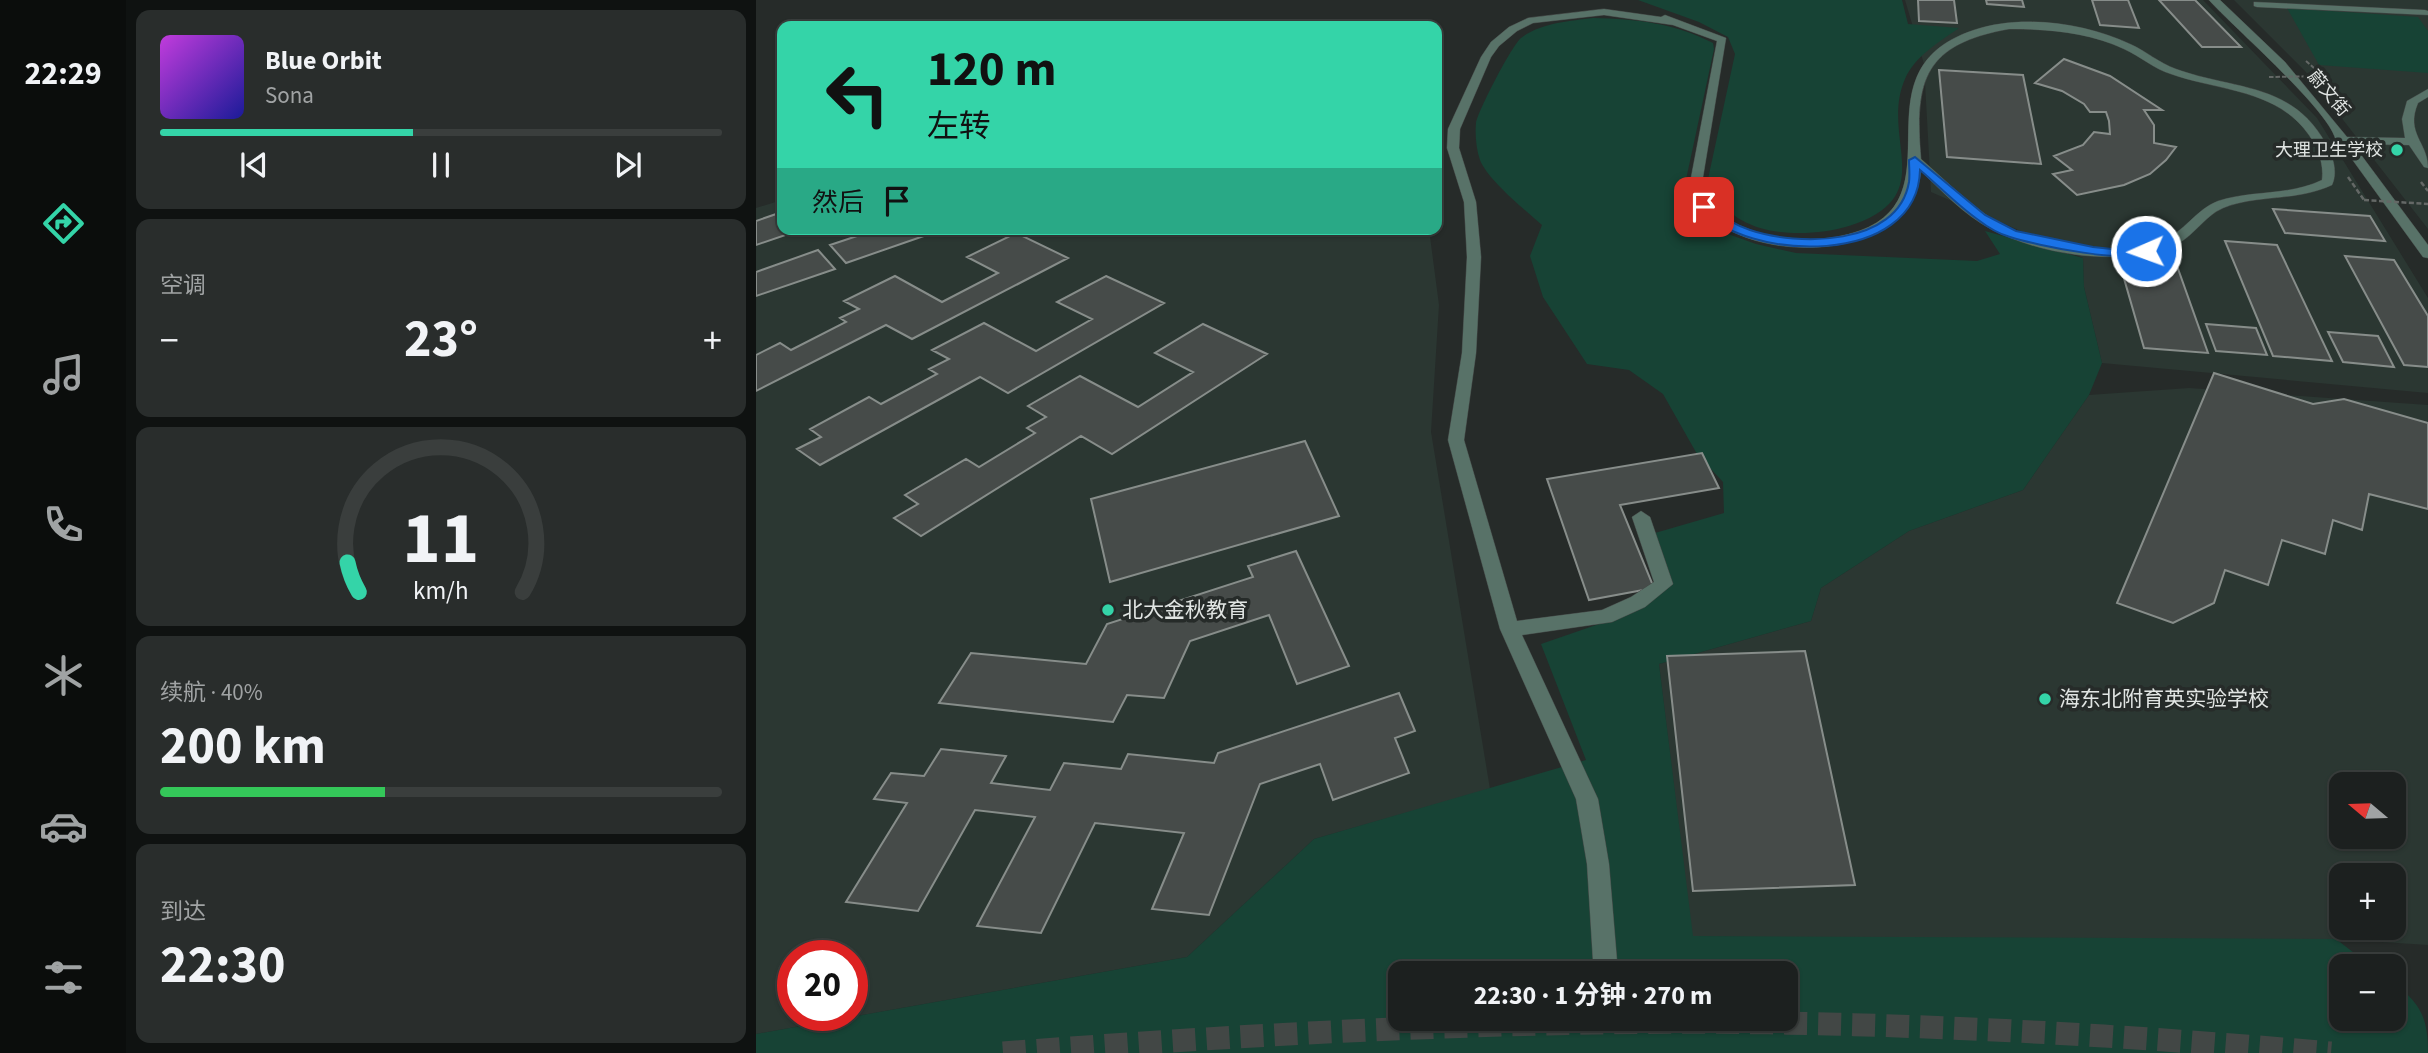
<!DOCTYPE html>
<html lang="zh">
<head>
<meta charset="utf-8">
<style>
	:root { --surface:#1c201f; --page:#292d2c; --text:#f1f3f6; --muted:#a0a3a4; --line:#3a3e3d; --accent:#34d4a8 }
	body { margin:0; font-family:"Source Sans 3","Noto Sans SC",sans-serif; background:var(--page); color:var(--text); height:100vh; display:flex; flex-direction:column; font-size:26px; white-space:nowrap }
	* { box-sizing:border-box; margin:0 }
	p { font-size:23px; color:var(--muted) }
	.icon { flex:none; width:38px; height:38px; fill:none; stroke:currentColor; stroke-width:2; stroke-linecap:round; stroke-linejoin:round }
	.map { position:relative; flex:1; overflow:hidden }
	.drawer { display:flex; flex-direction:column; gap:10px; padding:10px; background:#0f1211; width:630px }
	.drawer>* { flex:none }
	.top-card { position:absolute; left:21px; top:21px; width:665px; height:214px; border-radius:14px; box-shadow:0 2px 5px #0004,0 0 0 2px var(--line); background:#34d4a8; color:#111; overflow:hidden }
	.needle { width:46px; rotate:289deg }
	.tools { position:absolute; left:1573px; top:772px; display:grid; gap:14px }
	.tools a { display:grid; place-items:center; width:77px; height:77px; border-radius:14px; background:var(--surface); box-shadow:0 2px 5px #0004,0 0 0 2px var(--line); font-size:35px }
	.speed { position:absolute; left:21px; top:940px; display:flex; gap:14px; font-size:35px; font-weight:700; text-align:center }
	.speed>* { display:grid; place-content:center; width:91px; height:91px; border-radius:50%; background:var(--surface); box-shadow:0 2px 5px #0004,0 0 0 2px var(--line); line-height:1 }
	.speed .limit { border:10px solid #d22; background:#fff; color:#111 }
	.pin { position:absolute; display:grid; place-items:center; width:60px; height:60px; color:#fff; margin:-30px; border-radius:14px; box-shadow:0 4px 10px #0006 }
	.me { position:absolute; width:77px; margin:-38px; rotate:268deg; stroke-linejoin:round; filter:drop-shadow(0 0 5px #0008) }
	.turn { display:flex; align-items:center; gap:24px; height:147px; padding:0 35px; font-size:32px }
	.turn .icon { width:91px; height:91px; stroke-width:2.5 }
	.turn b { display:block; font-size:49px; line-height:60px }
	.then { display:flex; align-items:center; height:66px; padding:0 35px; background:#0003; gap:14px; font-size:26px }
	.big { font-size:52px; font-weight:700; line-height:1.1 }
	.drawer .widget { flex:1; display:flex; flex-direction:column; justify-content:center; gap:10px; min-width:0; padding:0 24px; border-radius:14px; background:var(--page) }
	.drawer .dial { align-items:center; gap:0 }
	.dial svg { height:182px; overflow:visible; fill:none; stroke:var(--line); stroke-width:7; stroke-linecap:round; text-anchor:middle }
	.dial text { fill:var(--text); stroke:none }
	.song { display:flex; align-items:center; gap:21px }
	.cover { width:84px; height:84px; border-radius:10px; background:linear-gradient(135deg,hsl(290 70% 55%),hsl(240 70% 35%)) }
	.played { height:7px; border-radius:4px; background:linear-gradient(90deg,var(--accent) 45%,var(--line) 45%) }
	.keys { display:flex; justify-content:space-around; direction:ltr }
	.heat { display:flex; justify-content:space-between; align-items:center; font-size:38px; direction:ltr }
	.charge { height:10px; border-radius:5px; background:linear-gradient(90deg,#34c759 40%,var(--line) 0) }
	.trip { position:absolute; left:632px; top:961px; width:410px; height:70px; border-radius:14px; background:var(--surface); box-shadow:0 2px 5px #0004,0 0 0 2px var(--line); font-weight:700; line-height:70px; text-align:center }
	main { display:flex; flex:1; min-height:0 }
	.tabs { display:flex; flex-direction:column; width:126px; justify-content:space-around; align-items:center; background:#0b0d0c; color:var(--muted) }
	.tabs .icon { width:49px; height:49px }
	.tabs .selected { color:var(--accent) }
	.tabs b { font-size:32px; color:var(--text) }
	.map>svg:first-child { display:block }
	.built { fill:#2b3732; fill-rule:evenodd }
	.green { fill:#174335; fill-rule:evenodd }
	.building { fill:#464b49; stroke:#878d8a; stroke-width:2 }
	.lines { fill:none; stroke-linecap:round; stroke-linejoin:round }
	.minor-tunnel { stroke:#424745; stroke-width:23; stroke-dasharray:23 11; stroke-linecap:butt }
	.minor-casing { stroke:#444947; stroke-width:1 }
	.path-far1 { stroke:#646866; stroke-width:2; stroke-dasharray:4.5 2; stroke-linecap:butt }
	.path { stroke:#646866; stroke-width:2.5; stroke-dasharray:5 2.5; stroke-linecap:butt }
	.minor { fill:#587268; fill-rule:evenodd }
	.path-bridge-far1 { stroke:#646866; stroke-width:2; stroke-dasharray:4.5 2; stroke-linecap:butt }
	.path-bridge { stroke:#646866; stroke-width:2.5; stroke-dasharray:5 2.5; stroke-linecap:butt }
	.route { fill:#1a73e8; stroke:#114b97; stroke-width:2 }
	.poi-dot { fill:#34d4a8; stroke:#262b29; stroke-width:2.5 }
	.labels { text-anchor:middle; stroke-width:7; stroke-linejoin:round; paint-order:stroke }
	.far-street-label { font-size:18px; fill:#e1e5e3; stroke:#262b29 }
	.far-poi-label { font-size:18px; fill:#e1e5e3; stroke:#262b29; text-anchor:end }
	.poi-label { font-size:21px; fill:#e1e5e3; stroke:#262b29; text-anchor:start }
</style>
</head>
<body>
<main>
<nav class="tabs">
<b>22:29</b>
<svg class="icon selected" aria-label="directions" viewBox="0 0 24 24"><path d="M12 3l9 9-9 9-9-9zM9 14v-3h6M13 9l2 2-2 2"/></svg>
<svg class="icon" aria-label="music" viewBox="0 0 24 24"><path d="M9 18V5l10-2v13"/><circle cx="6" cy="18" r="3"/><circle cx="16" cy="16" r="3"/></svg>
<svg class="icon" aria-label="phone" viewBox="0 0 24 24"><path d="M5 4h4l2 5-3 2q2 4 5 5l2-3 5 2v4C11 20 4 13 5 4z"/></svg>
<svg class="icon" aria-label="climate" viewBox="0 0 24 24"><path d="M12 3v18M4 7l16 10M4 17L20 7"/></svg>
<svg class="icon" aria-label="car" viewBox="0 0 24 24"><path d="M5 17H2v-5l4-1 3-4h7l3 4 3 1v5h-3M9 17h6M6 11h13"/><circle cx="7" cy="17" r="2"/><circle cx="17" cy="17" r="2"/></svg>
<svg class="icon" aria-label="filters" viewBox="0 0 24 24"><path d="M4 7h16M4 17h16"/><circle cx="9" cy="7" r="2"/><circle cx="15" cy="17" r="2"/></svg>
</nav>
<section class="drawer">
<div class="widget">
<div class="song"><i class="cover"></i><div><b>Blue Orbit</b><p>Sona</p></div></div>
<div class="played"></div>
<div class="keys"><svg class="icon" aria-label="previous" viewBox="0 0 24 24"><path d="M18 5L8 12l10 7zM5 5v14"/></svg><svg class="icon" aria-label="pause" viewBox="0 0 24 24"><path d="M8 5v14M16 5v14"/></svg><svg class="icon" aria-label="next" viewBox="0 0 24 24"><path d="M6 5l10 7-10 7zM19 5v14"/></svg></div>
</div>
<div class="widget"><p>空调</p>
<div class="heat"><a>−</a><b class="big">23°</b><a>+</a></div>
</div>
<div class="widget dial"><svg viewBox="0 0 100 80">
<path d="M14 69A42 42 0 1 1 86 69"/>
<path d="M14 69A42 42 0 0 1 9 56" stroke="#34d4a8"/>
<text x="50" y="56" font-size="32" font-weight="700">11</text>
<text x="50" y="72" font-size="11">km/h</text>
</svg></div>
<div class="widget"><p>续航 · 40%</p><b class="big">200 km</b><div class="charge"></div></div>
<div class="widget"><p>到达</p><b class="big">22:30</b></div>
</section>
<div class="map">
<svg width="1672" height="1053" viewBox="0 0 1672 1053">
	<rect width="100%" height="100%" fill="#262b29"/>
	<path class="built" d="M1149,0H1447L1561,118L1672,298V393L1346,363L1328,287L1327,258L1175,192L1168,64Z
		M1478,0H1672V229L1549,71Z
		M26,200V229H673L683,305L675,432L734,789L558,839L431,957L0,1034V208ZM37,956H96V1015H37Z
		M1433,388L1672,405V945L1580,939L1306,942L936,936L903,664L1055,621L1065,588L1153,531L1267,490L1333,395ZM1586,784H1638V836H1586ZM1586,875H1638V928H1586Z"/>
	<path class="green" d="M882,0H1146L1152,24L1203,28C1183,42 1159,56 1149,79C1123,139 1186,196 1093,226C1067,234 1031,236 1004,228C979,220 959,204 952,179L979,54L972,37L943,22Z
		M1531,8L1662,17L1672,31V73L1563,65Z
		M837,18C880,19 918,23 957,43L958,49L928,189L932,206L944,219L972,234L1000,244L1040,253L1221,261L1244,254L1229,231L1327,258L1328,287L1346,363L1333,395L1267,490L1153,531L1065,588L1055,621L903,664L937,936L1580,939L1615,966H1586V1018H1638V983C1665,1004 1672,1018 1672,1053H0V1034L431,957L558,839L830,760L785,644L875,613L916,581L899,533L968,513L967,482L941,454L907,394L873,370L831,364L787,297L774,256L786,225C770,211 731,179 724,160C720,149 719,134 720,123C722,111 756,45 765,38C784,23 814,21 837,18ZM644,973H1029V1018H644Z"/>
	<path class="building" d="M1162,0H1198L1201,23L1163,21Z
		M1230,0H1266L1268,7L1231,4Z
		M1336,0H1372L1383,28L1344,25Z
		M1403,0H1439L1485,47H1446Z
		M1308,59L1354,76L1406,110H1388L1398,125V143L1420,147L1410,160L1394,174L1368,185L1321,195L1297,174L1316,170L1298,156L1327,145L1338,132L1354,134L1353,121L1350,112H1334L1328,104L1306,91L1279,83Z
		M1183,70L1267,75L1285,164L1191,157Z
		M1517,209L1614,216L1629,241L1529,233Z
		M26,212V229H47L0,245V221Z
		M122,229H188L90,263L74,245Z
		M260,233L312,258L156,339L130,325L0,391V355L24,343L35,350L90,322L84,318L103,309L88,301L139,276L186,302L242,273L211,257Z
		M1469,241L1521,245L1576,361L1517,356Z
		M62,250L79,269L0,296V272Z
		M1589,256L1638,260L1672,316V367L1648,365Z
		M1363,261L1421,266L1452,353L1388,348Z
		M350,276L408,303L252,393L224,377L64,465L41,449L65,437L54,429L113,397L125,404L181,374L173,369L193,359L176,350L228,323L280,351L336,319L301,302Z
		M447,324L511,354L356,454L325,436L165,536L138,518L162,504L149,495L210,459L223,467L279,433L271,428L290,417L272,406L324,376L382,407L437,372L399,353Z
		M1450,324L1500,328L1511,355L1460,351Z
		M1572,332L1622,336L1638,367L1587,362Z
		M1458,373L1557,404L1588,399L1672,423V509L1613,494L1606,530L1577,520L1569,554L1526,540L1512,585L1469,570L1458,603L1417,623L1361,603Z
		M549,441L583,516L354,582L335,499Z
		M946,453L963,488L864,505L898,588L833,600L791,479Z
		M540,551L593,666L541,684L513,615L434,641L408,698L371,695L357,722L183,703L215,653L330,664L351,624L497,577L492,566Z
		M1049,651L1099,885L937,891L911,656Z
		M643,693L659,731L639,738L653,773L577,800L564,764L504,784L453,915L396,909L428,833L339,823L285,933L221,926L279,817L219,810L162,911L90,902L151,803L118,799L135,773L168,776L185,749L250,756L235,783L294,790L308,763L365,769L372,754L458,763L462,753Z"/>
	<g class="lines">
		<path class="minor-tunnel" d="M247,1053C445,1038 642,1026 841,1023C1086,1019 1331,1032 1575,1053"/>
		<g class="minor-casing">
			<path id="minor" d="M1453,0H1464L1529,62L1591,137L1649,138L1646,119L1651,101L1672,89V97L1662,103C1649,134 1672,142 1672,168L1668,167L1653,145L1597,144L1672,245V258L1667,257L1585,144L1580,142C1578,114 1477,27 1453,0Z
				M1498,2L1669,10L1672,11V15L1501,7L1498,6Z
				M848,9L905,17L909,15L970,38L946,183C950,208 969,220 992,229C1018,240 1052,242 1080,237C1220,212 1087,73 1218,30C1266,14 1329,23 1374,44C1390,51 1403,63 1420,69C1478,90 1536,82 1570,144C1577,156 1582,172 1576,185C1539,202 1502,194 1467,208C1448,216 1437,238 1417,246C1363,267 1285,255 1235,229C1208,215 1186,191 1165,171C1153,279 945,263 934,183L961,41L917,25L848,15L777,23L761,31L743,46L735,57L704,129L703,148L720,202L725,257L720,353L708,440L761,621L846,610L875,597L898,582L876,517L885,511L894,517L917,584L889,607L856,622L766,635L842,799L853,864L861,961L857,973H833L837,961L831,864L820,799L744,629L692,440L706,353L711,257L708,202L691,148L692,129L725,57L735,42L753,27L772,18ZM1253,29C1292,29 1332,32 1368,49C1384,56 1398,69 1415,74C1463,91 1521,89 1553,135C1562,149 1568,163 1566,180C1533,196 1496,190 1462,201C1440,209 1428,233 1405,241C1361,257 1279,246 1239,221C1212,203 1189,180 1165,159C1158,79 1169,44 1253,29Z"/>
		</g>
		<path class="path-far1" d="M1550,61L1567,76"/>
		<path class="path" d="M1592,177L1608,200
			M1665,182L1672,191"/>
		<use href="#minor" class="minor"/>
		<path class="path-bridge-far1" d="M1513,77L1567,76"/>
		<path class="path-bridge" d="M1608,200L1672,204"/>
	</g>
	<path class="route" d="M1159,157L1229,215L1260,231L1337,247L1365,250L1390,247L1396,251C1377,266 1279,245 1254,237C1243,234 1230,226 1221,219C1201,205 1183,186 1164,170C1162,267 991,263 942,207L952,205C964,215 978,225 994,230C1041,246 1142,247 1153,182C1154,175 1153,167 1153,160Z"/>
	<g class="poi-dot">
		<circle cx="1641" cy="150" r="7"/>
		<circle cx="352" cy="610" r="7"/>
		<circle cx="1289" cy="699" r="7"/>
	</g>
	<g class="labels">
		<g class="far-street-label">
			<text transform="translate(1573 93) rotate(50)" y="6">蔚文街</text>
		</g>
		<g class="far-poi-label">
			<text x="1627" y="156">大理卫生学校</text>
		</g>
		<g class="poi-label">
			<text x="366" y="617">北大金秋教育</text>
			<text x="1303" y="706">海东北附育英实验学校</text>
		</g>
	</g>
</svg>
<div class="tools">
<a><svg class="needle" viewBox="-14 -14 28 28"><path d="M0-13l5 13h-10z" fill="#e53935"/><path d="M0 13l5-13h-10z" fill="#a0a3a4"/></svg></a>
<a>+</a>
<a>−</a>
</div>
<div class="speed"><div class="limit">20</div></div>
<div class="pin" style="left:948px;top:207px;background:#d93025"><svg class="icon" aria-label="arrive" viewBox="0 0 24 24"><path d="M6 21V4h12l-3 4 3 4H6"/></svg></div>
<svg class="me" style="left:1390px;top:251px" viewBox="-20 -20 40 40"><circle r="17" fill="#1a73e8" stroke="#fff" stroke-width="3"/><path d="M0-11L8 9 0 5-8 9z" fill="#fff"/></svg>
<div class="trip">22:30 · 1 分钟 · 270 m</div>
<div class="top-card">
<div class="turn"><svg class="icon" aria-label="left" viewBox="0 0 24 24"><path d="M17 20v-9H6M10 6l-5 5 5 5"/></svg><div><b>120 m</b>左转</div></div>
<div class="then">然后<svg class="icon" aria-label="arrive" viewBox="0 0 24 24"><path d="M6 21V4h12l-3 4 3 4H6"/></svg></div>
</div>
</div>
</main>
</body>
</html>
